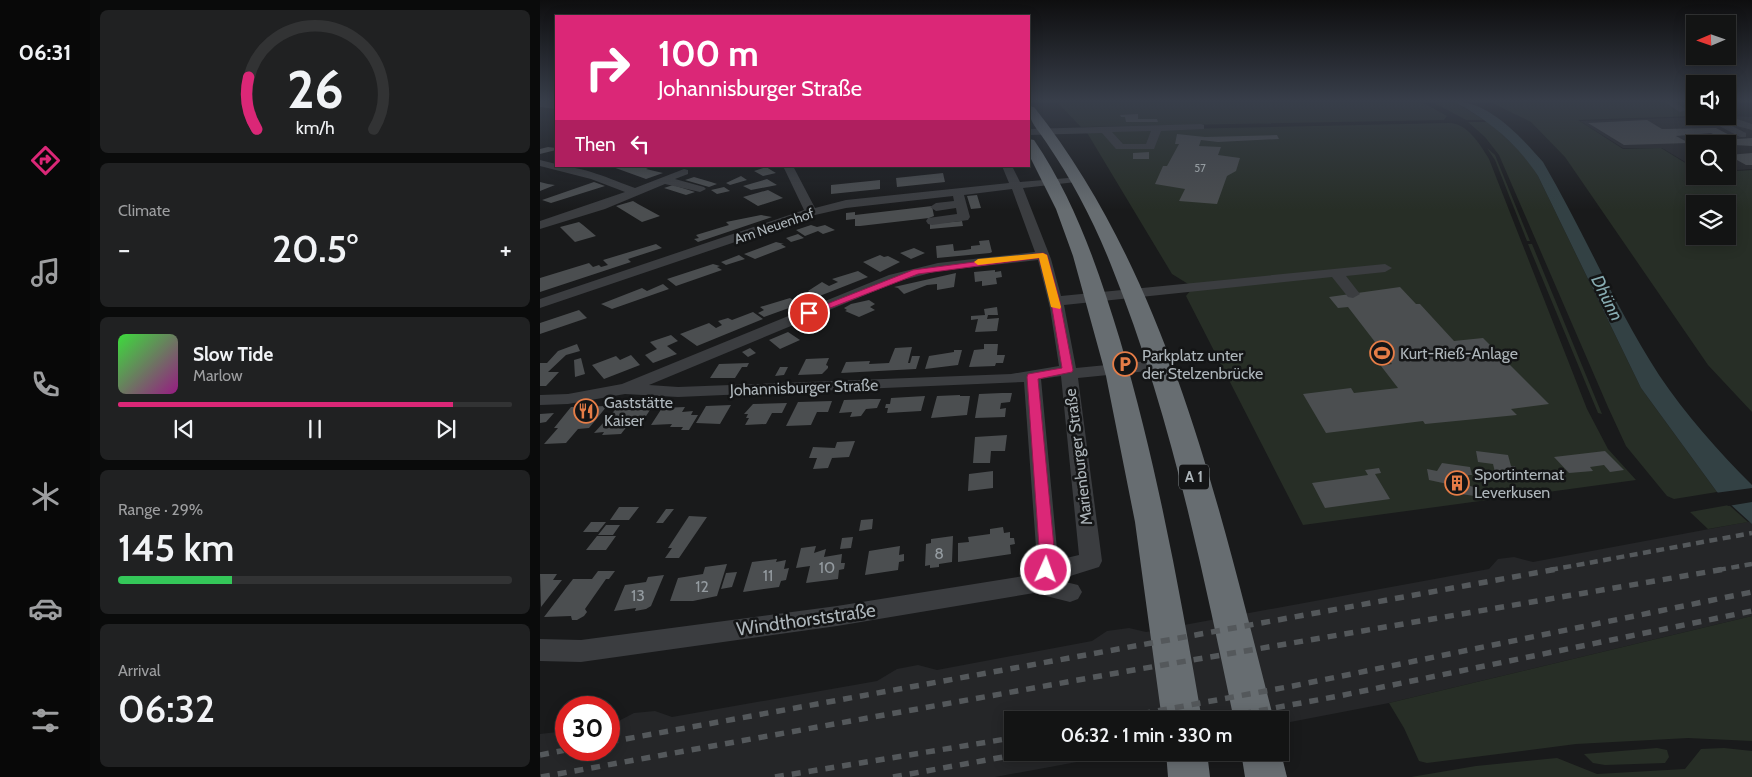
<!DOCTYPE html>
<html lang="en">
<head>
<meta charset="utf-8">
<style>
	:root { --surface:#131414; --page:#202122; --text:#f1f3f6; --muted:#9d9ea0; --line:#323334; --accent:#db2777 }
	body { margin:0; font-family:Cabin,sans-serif; background:var(--page); color:var(--text); height:100vh; display:flex; flex-direction:column; font-size:19px; white-space:nowrap }
	* { box-sizing:border-box; margin:0 }
	p { font-size:16px; color:var(--muted) }
	.icon { flex:none; width:28px; height:28px; fill:none; stroke:currentColor; stroke-width:2; stroke-linecap:round; stroke-linejoin:round }
	.map { position:relative; flex:1; overflow:hidden }
	.details { display:flex; flex-direction:column; gap:10px; padding:10px; background:#0a0b0b; width:450px }
	.details>* { flex:none }
	.hud { position:absolute; left:15px; top:15px; width:475px; height:152px; border-radius:0px; box-shadow:0 2px 12px #0003,0 0 0 1px var(--line); background:#db2777; color:#fff; overflow:hidden }
	.needle { width:32px; rotate:268deg }
	.tools { position:absolute; left:1146px; top:15px; display:grid; gap:10px }
	.tools a { display:grid; place-items:center; width:50px; height:50px; border-radius:0px; background:var(--surface); box-shadow:0 2px 12px #0003,0 0 0 1px var(--line); font-size:25px }
	.speed { position:absolute; left:15px; top:696px; display:flex; gap:10px; font-size:25px; font-weight:700; text-align:center }
	.speed>* { display:grid; place-content:center; width:65px; height:65px; border-radius:50%; background:var(--surface); box-shadow:0 2px 12px #0003,0 0 0 1px var(--line); line-height:1 }
	.speed .limit { border:8px solid #d22; background:#fff; color:#111 }
	.pin { position:absolute; display:grid; place-items:center; width:42px; height:42px; color:#fff; margin:-21px; border:2px solid #fff; border-radius:50%; box-shadow:0 1px 5px #0007 }
	.me { position:absolute; width:55px; margin:-28px; rotate:2deg; stroke-linejoin:round; filter:drop-shadow(0 0 4px #0008) }
	.turn { display:flex; align-items:center; gap:18px; height:105px; padding:0 20px; font-size:22px }
	.turn .icon { width:65px; height:65px; stroke-width:2.5 }
	.turn b { display:block; font-size:35px; line-height:42px }
	.then { display:flex; align-items:center; height:48px; padding:0 20px; background:#0003; gap:10px; font-size:19px }
	.big { font-size:38px; font-weight:600; line-height:1.1 }
	.details .widget { flex:1; display:flex; flex-direction:column; justify-content:center; gap:8px; min-width:0; padding:0 18px; border-radius:8px; background:var(--page) }
	.details .dial { align-items:center; gap:0 }
	.dial svg { height:130px; overflow:visible; fill:none; stroke:var(--line); stroke-width:7; stroke-linecap:round; text-anchor:middle }
	.dial text { fill:var(--text); stroke:none }
	.song { display:flex; align-items:center; gap:15px }
	.cover { width:60px; height:60px; border-radius:8px; background:linear-gradient(135deg,hsl(120 70% 55%),hsl(310 70% 35%)) }
	.played { height:5px; border-radius:2px; background:linear-gradient(90deg,var(--accent) 85%,var(--line) 85%) }
	.keys { display:flex; justify-content:space-around; direction:ltr }
	.heat { display:flex; justify-content:space-between; align-items:center; font-size:28px; direction:ltr }
	.charge { height:8px; border-radius:4px; background:linear-gradient(90deg,#34c759 29%,var(--line) 0) }
	.trip { position:absolute; left:464px; top:711px; width:285px; height:50px; border-radius:0px; background:var(--surface); box-shadow:0 2px 12px #0003,0 0 0 1px var(--line); font-weight:600; line-height:50px; text-align:center }
	main { display:flex; flex:1; min-height:0 }
	.tab-bar { display:flex; flex-direction:column; width:90px; justify-content:space-around; align-items:center; background:#080808; color:var(--muted) }
	.tab-bar .icon { width:35px; height:35px }
	.tab-bar .selected { color:var(--accent) }
	.tab-bar b { font-size:22px; color:var(--text) }
	.map>svg:first-child { display:block }
	.built { fill:#252628 }
	.green { fill:#272e26; fill-rule:evenodd }
	.water { fill:#334144 }
	.pier { fill:#191a1b }
	.building { fill:#4b4e50 }
	.lines { fill:none; stroke-linecap:round; stroke-linejoin:round }
	.minor { fill:#3b3d40; fill-rule:evenodd }
	.highway { fill:#676d71; fill-rule:evenodd }
	.rail-far1 { stroke:#54585b; stroke-width:4.5; stroke-dasharray:8 5.5; stroke-linecap:butt }
	.rail { stroke:#54585b; stroke-width:5.5; stroke-dasharray:9 8; stroke-linecap:butt }
	.route { fill:#db2777; stroke:#8e194d }
	.slow { fill:#f59e0b }
	.labels { text-anchor:middle; stroke-width:5; stroke-linejoin:round; paint-order:stroke }
	.far-number-label { font-size:11px; fill:#949ba0 }
	.far-street-label { font-size:14px; fill:#adb5ba; stroke:#141516 }
	.shield { fill:#141516; stroke:#7f8589; stroke-width:1 }
	.shield-label { font-size:15px; font-weight:bold; fill:#adb5ba }
	.poi-label { font-size:16px; fill:#adb5ba; stroke:#141516; text-anchor:start }
	.street-label { font-size:16px; fill:#adb5ba; stroke:#141516 }
	.near-number-label { font-size:16px; fill:#949ba0 }
	.water-label { font-size:18px; font-style:italic; fill:#87acb2; stroke:#141516 }
	.near-street-label { font-size:19px; fill:#adb5ba; stroke:#141516 }
</style>
</head>
<body>
<main>
<nav class="tab-bar">
<b>06:31</b>
<svg class="icon selected" aria-label="directions" viewBox="0 0 24 24"><path d="M12 3l9 9-9 9-9-9zM9 14v-3h6M13 9l2 2-2 2"/></svg>
<svg class="icon" aria-label="music" viewBox="0 0 24 24"><path d="M9 18V5l10-2v13"/><circle cx="6" cy="18" r="3"/><circle cx="16" cy="16" r="3"/></svg>
<svg class="icon" aria-label="phone" viewBox="0 0 24 24"><path d="M5 4h4l2 5-3 2q2 4 5 5l2-3 5 2v4C11 20 4 13 5 4z"/></svg>
<svg class="icon" aria-label="climate" viewBox="0 0 24 24"><path d="M12 3v18M4 7l16 10M4 17L20 7"/></svg>
<svg class="icon" aria-label="car" viewBox="0 0 24 24"><path d="M5 17H2v-5l4-1 3-4h7l3 4 3 1v5h-3M9 17h6M6 11h13"/><circle cx="7" cy="17" r="2"/><circle cx="17" cy="17" r="2"/></svg>
<svg class="icon" aria-label="filters" viewBox="0 0 24 24"><path d="M4 7h16M4 17h16"/><circle cx="9" cy="7" r="2"/><circle cx="15" cy="17" r="2"/></svg>
</nav>
<section class="details">
<div class="widget dial"><svg viewBox="0 0 100 80">
<path d="M14 69A42 42 0 1 1 86 69"/>
<path d="M14 69A42 42 0 0 1 9 37" stroke="#db2777"/>
<text x="50" y="56" font-size="32" font-weight="700">26</text>
<text x="50" y="72" font-size="11">km/h</text>
</svg></div>
<div class="widget"><p>Climate</p>
<div class="heat"><a>−</a><b class="big">20.5°</b><a>+</a></div>
</div>
<div class="widget">
<div class="song"><i class="cover"></i><div><b>Slow Tide</b><p>Marlow</p></div></div>
<div class="played"></div>
<div class="keys"><svg class="icon" aria-label="previous" viewBox="0 0 24 24"><path d="M18 5L8 12l10 7zM5 5v14"/></svg><svg class="icon" aria-label="pause" viewBox="0 0 24 24"><path d="M8 5v14M16 5v14"/></svg><svg class="icon" aria-label="next" viewBox="0 0 24 24"><path d="M6 5l10 7-10 7zM19 5v14"/></svg></div>
</div>
<div class="widget"><p>Range · 29%</p><b class="big">145 km</b><div class="charge"></div></div>
<div class="widget"><p>Arrival</p><b class="big">06:32</b></div>
</section>
<div class="map">
<svg width="1212" height="777" viewBox="0 0 1212 777">
	<rect width="100%" height="100%" fill="#191a1b"/>
	<path class="built" d="M1190,116L1212,117V169L1197,170L1188,164V144H1155V163H1147L1122,148H1083L1040,121Z
		M1212,521V616L849,703L740,724V720H472V752L586,753L455,777H0V734L26,731V750H69V726L94,713L115,711L132,717L337,681L357,669L378,665L397,670L552,641L567,631L589,628L606,632L949,569L958,559L974,557L993,562Z"/>
	<path class="green" d="M516,101H880L907,116L904,120L541,127Z
		M891,101H913L944,120H926Z
		M948,101H1141L1155,106V116L1038,120L1083,149L1121,148L1147,164H1155V176H1188V166L1196,171L1212,170V412L1168,365L1025,157L991,122ZM1155,204H1188V236H1155Z
		M928,122H947L952,125L985,156L998,176L1101,388L1177,492L1134,499L1127,496L1086,446L1068,407L959,155L945,137Z
		M909,123C927,123 940,144 949,159L1047,409L1068,449L1096,480L763,525L646,296L653,287L632,274L546,131Z
		M947,148L955,155L990,241H987L955,160Z
		M988,244H992L1062,414L1058,413Z
		M1189,505L1208,522L1168,529L1150,512Z
		M1212,616V741L1148,738L1036,744L887,763L879,761L864,728L849,703Z
		M1117,748L1127,750L1129,757L1125,763L1065,765L1053,763L1044,754Z
		M1184,748L1212,751V777H871L936,766L1017,758L1057,774L1145,769L1161,749Z"/>
	<path class="water" d="M913,101C949,101 981,137 1003,162C1044,232 1075,307 1119,375C1145,414 1179,452 1212,485V524L1177,492L1101,388L998,176C976,142 948,120 913,101Z"/>
	<path class="pier" d="M1212,488V502L1188,506L1175,493Z"/>
	<path class="building" d="M598,114V119H617L618,122H586L585,117H581L580,115Z
		M1107,120L1122,129L1176,128L1197,139L1212,138V146L1194,145L1171,133L1136,136L1149,143L1084,145L1048,123Z
		M637,134L665,137L737,135L739,139L678,142L661,140L659,146L681,147L678,155L700,158L696,171L687,176L677,204L639,201L645,189L615,184L623,166H627L639,144H635Z
		M8,147L16,148V150L0,154V149Z
		M609,152V159H593V153Z
		M1212,153V165H1206L1188,155Z
		M70,166H106L110,167L106,169L123,173L106,179Z
		M226,167L236,173L223,176L214,171Z
		M403,173L405,182L357,187L356,178Z
		M201,176L207,180L190,185L186,183Z
		M154,177L171,182L177,184L169,187L145,180Z
		M227,179L237,185L211,190L203,186Z
		M340,180V189L291,194V185Z
		M0,182L8,184L15,185L0,191Z
		M54,182L65,186L11,203L2,200Z
		M133,185L155,192L146,195L124,188Z
		M184,187L190,191L177,194L171,190Z
		M228,190L243,198L218,206L203,197Z
		M437,195L441,208L431,209L427,196Z
		M93,201L98,204L120,216L102,222L76,206Z
		M392,206L394,216L389,218L320,226H315V219L306,220V213L315,212V215Z
		M221,215L232,217L158,242L154,239L159,238L156,235L189,225L186,222Z
		M422,221L423,226L390,229V224Z
		M39,222L43,225L56,236L35,242L20,227Z
		M271,225L277,227L285,225L295,230L283,234L278,231L265,236L256,230Z
		M258,234L264,238L251,242L246,238Z
		M449,240L452,252L450,253L397,258L396,246L413,244L414,251L425,250L431,249V246L440,245L439,241Z
		M236,242L244,244H241L246,247L215,259L204,254Z
		M116,244L122,248L88,259L91,262L0,292V278L49,263L53,267L59,265L61,267L68,265L63,260Z
		M374,248L385,253L371,259L360,253Z
		M199,255L205,259L186,265L181,262Z
		M340,255L344,257L348,256L360,262L340,272L323,262Z
		M173,264L180,266L177,267L182,270L136,286L127,279Z
		M455,270V272L461,271L462,277L456,278L457,284L442,286V281L435,282L434,272Z
		M318,271L328,277L277,297L268,291L282,282L289,286L298,282L292,279Z
		M416,273L414,287L397,290V284L387,285L364,294L358,288L354,287Z
		M123,284L129,289L72,309L61,304L102,288L107,291Z
		M860,287L876,304H880L914,341L943,338L1009,404L971,409L977,415L885,424L883,421L786,433L763,394L811,388L814,393L858,388L841,366L852,364L808,307L798,308L789,297Z
		M250,298L260,304L224,317L218,313L224,310L220,307Z
		M329,300L335,304L330,307L335,310L319,317L305,311L307,310L304,308L311,304Z
		M457,307L458,315H448L447,319L459,318L457,331L435,332L438,319L431,320V316L445,315L444,309Z
		M39,310L47,318L0,334V323Z
		M213,312L223,319L157,346L140,334L169,323L176,328L182,325L178,321L188,318L192,320Z
		M248,332L260,340L240,349L229,340Z
		M131,335L138,341L127,346L137,354L113,363L105,355L117,349L110,342Z
		M37,344L40,351L26,355L8,372H19L6,386H0V363H7L18,351Z
		M444,344H458L457,355H465L463,363H456L455,366L429,367L434,350L444,349Z
		M372,347L368,363H370L372,356H380L376,369L301,373L306,362L330,361L329,364L349,363L355,348Z
		M210,348L216,353L208,357L202,352Z
		M414,350H422L418,365L385,369L389,356L414,352Z
		M91,355L100,365L64,379L52,365L76,356L80,360Z
		M41,358L45,374L35,377L34,360Z
		M289,358L286,365L288,366V368L282,374L258,375L266,359Z
		M209,363L207,367H202L195,378H170L179,364Z
		M240,367H248L244,375L235,376Z
		M462,393H472L470,402L461,403L460,409L466,408L465,417L435,418L439,394Z
		M420,395V396H430L427,415L391,418L397,396Z
		M385,396L381,411L347,413L348,408H345L346,404H350L351,398Z
		M330,399H341L337,408L326,409L321,416L310,417L312,412L299,413L304,400Z
		M292,401L288,412H277L271,425L246,426L258,402Z
		M247,403L242,413H232L226,424L205,425L209,418H206L208,414H204L213,404Z
		M191,405L180,424L156,423L166,406Z
		M67,406L49,428L38,429L26,443L4,444L18,428H14L31,407Z
		M145,407L142,412L153,411L151,415H158L149,430H141L143,427H130L132,424L111,425L122,408Z
		M75,410H110L104,419L92,420L81,434L62,435L64,432L54,433Z
		M14,413L6,422L0,423V414Z
		M467,435L465,451H451L450,463H433L435,437Z
		M315,441L309,457L292,458L288,468L273,469L277,458H269L273,447L295,448L297,442Z
		M936,451L968,455L971,466H975L977,475L955,472L953,464L938,462Z
		M1065,451L1084,470L1070,472L1064,465L1050,467L1053,471L1029,473L1014,457Z
		M902,463L930,467L932,475H928L930,486L934,487L935,496L913,493L912,485L889,480L887,469L897,471Z
		M839,468L841,473L835,474L850,499L785,508L772,483L828,475L825,470Z
		M453,471V488L428,491L429,474Z
		M79,507H99L89,520H70Z
		M126,509H134L123,523H116Z
		M149,516L167,517L139,558H125L132,548H128Z
		M333,519L332,529L319,531L321,520Z
		M51,522H66L58,532H43Z
		M66,525H80L73,535H58Z
		M463,527L464,533L470,532V538H474L475,544L470,545L471,554L418,562V543L429,542L428,537L450,534V529Z
		M57,536H76L66,550H46Z
		M413,536L412,562L399,564V567L390,568V565L385,566L386,544L391,543V539Z
		M313,537L311,548L300,549L302,538Z
		M276,546L274,553L286,549L284,557L302,554L301,563H305L304,569L299,570L298,579L266,583L270,566L256,568L261,548Z
		M360,546L359,555L364,554V561L359,562L358,570L325,575L329,551Z
		M237,559L236,562L246,560L244,569L249,568L246,580L241,581L239,587L203,592L212,562Z
		M187,564L177,596L153,601H130L138,578L163,574L165,567Z
		M58,571H75L69,579H66L45,609L47,612L44,616L37,620H32L31,616L4,617L33,579H52Z
		M197,572L192,587L181,589L186,573Z
		M0,574H17L13,580H22L1,607Z
		M124,575L111,606L106,609L95,611L96,608L74,611L85,585L106,582L108,577Z"/>
	<g class="lines">
		<path class="minor" d="M0,101L16,103V109L0,107Z
			M1123,101H1133L1147,110L1140,112Z
			M1191,117L1212,124V130L1186,123L1206,133V137H1200L1170,121L1175,118Z
			M661,124L664,125V129L621,131L614,149H576L562,133L489,135V129ZM611,131L606,144H583L572,132Z
			M0,160L16,164V166C43,166 70,179 95,188L144,169L148,170V174L135,179L164,187L166,189L160,192L125,184L65,209L0,229V221L85,192L51,179L0,166Z
			M243,166H253L275,208L306,200L469,183L462,166H472L480,182L540,177L542,179L536,182L483,188L511,259L521,296L845,264L852,268L845,272L806,276L820,294L813,298L808,297L792,277L524,305L536,368L608,361L614,362L616,366L614,370L608,371L538,378L562,561L559,567L527,577L513,579L538,585L542,592L538,599L530,602L494,593L297,626L41,662L0,661V639L41,640L297,606L490,575L495,568L496,547L484,382L138,397L85,394L28,404L0,405V395L28,394L82,384L349,275L398,263L495,252L472,189L424,195L430,217L428,220L392,225L388,224L386,221L388,218L417,214L416,208L396,211L390,207L396,203L414,201L413,196L306,208L275,215L0,308V299L264,210ZM498,260L510,308L519,366L471,374L138,387L109,385L359,281L398,271ZM521,376L539,555L518,560L501,379Z"/>
		<path class="highway" d="M489,106L494,107C630,278 680,512 734,720H694C662,567 630,411 571,265C554,222 532,180 506,142C498,129 488,122 489,106Z
			M489,139L494,140C535,200 559,271 580,340C617,465 640,592 662,720H622L595,522L566,376L533,256L516,209L489,155Z
			M740,749L747,777H705L701,752H740Z
			M626,752H667L670,777H628Z"/>
		<path class="rail-far1" d="M1010,570L1212,533
			M1178,570L1212,564"/>
		<path class="rail" d="M568,720L753,686L1212,592
			M669,720L799,696L1212,611
			M69,742L1017,569
			M0,755L26,750
			M1,777L588,671L1185,569
			M235,777L472,738
			M353,777L491,752"/>
	</g>
	<linearGradient id="sky" x2="0" y2="1"><stop stop-color="#0e0e0f"/><stop offset="0.48" stop-color="#383e4a"/><stop offset="1" stop-color="#383e4a" stop-opacity="0"/></linearGradient>
	<rect width="1212" height="210" fill="url(#sky)"/>
	<path class="route" d="M503,253L507,255L520,302L533,370L532,372L498,379L514,547L511,574H500L498,570L499,547L487,377L488,374L522,368L511,302L499,258L378,274L272,315L264,313L373,270Z"/>
	<path class="slow" d="M503,253L507,255L521,307L520,309L511,307L499,258L438,265L434,262L438,259Z"/>
	<defs>
		<g id="stadium-ring" transform="scale(1.25)"><circle r="9.5" fill="#141516" stroke="#e67d47" stroke-width="1.5"/><path d="M0-5a6.5 5 0 1 0 0 10a6.5 5 0 1 0 0-10ZM-3.5-1.8h7v3.6h-7Z" fill="#e67d47"/></g>
		<g id="parking-ring" transform="scale(1.25)"><circle r="9.5" fill="#141516" stroke="#e67d47" stroke-width="1.5"/><path d="M-3.5-5.5H1a3.5 3.5 0 0 1 0 7H-1V5.5H-3.5ZM-1-3.4V-.6H.8a1.4 1.4 0 0 0 0-2.8Z" fill="#e67d47"/></g>
		<g id="restaurant-ring" transform="scale(1.25)"><circle r="9.5" fill="#141516" stroke="#e67d47" stroke-width="1.5"/><path d="M-5-6h1v4h1v-4h1v4h1v-4h1v5L-1.5 .5V6h-2V.5L-5-1ZM5-6V6H3V1.5H1.5Q1.5-4 5-6Z" fill="#e67d47"/></g>
		<g id="building-ring" transform="scale(1.25)"><circle r="9.5" fill="#141516" stroke="#e67d47" stroke-width="1.5"/><path d="M-4-6H4V6H1V3H-1V6H-4ZM-2.5-4.3h1.7v1.8h-1.7ZM.8-4.3h1.7v1.8H.8ZM-2.5-1h1.7V.8h-1.7ZM.8-1h1.7V.8H.8Z" fill="#e67d47"/></g>
	</defs>
	<g fill-rule="evenodd">
		<use href="#stadium-ring" x="842" y="353"/>
		<use href="#parking-ring" x="585" y="364"/>
		<use href="#restaurant-ring" x="46" y="411"/>
		<use href="#building-ring" x="917" y="483"/>
	</g>
	<g class="labels">
		<g class="far-number-label">
			<text x="660" y="172">57</text>
		</g>
		<g class="far-street-label">
			<text transform="translate(234 226) rotate(-19)" y="5">Am Neuenhof</text>
		</g>
		<rect class="shield" x="639" y="464.5" width="30" height="25" rx="4"/>
		<g class="shield-label">
			<text x="654" y="482">A 1</text>
		</g>
		<g class="poi-label">
			<text x="860" y="359">Kurt-Rieß-Anlage</text>
			<text x="602" y="361">Parkplatz unter<tspan x="602" dy="18">der Stelzenbrücke</tspan></text>
			<text x="64" y="408">Gaststätte<tspan x="64" dy="18">Kaiser</tspan></text>
			<text x="934" y="480">Sportinternat<tspan x="934" dy="18">Leverkusen</tspan></text>
		</g>
		<g class="street-label">
			<text transform="translate(264 387) rotate(-2)" y="6">Johannisburger Straße</text>
			<text transform="translate(538 457) rotate(-97)" y="6">Marienburger Straße</text>
		</g>
		<g class="near-number-label">
			<text x="399" y="559">8</text>
			<text x="287" y="573">10</text>
			<text x="228" y="581">11</text>
			<text x="162" y="592">12</text>
			<text x="98" y="601">13</text>
		</g>
		<g class="water-label">
			<text transform="translate(1067 298) rotate(63)" y="6">Dhünn</text>
		</g>
		<g class="near-street-label">
			<text transform="translate(266 619) rotate(-8)" y="7">Windthorststraße</text>
		</g>
	</g>
</svg>
<div class="tools">
<a><svg class="needle" viewBox="-14 -14 28 28"><path d="M0-13l5 13h-10z" fill="#e53935"/><path d="M0 13l5-13h-10z" fill="#9d9ea0"/></svg></a>
<a><svg class="icon" aria-label="sound" viewBox="0 0 24 24"><path d="M4 9h4l5-4v14l-5-4H4zM17 9q2 3 0 6"/></svg></a>
<a><svg class="icon" aria-label="search" viewBox="0 0 24 24"><circle cx="10" cy="10" r="6"/><path d="M15 15l6 6"/></svg></a>
<a><svg class="icon" aria-label="layers" viewBox="0 0 24 24"><path d="M12 4l9 5-9 5-9-5zM3 14l9 5 9-5"/></svg></a>
</div>
<div class="speed"><div class="limit">30</div></div>
<div class="pin" style="left:269px;top:313px;background:#d93025"><svg class="icon" aria-label="arrive" viewBox="0 0 24 24"><path d="M6 21V4h12l-3 4 3 4H6"/></svg></div>
<svg class="me" style="left:506px;top:570px" viewBox="-20 -20 40 40"><circle r="17" fill="#db2777" stroke="#fff" stroke-width="3"/><path d="M0-11L8 9 0 5-8 9z" fill="#fff"/></svg>
<div class="trip">06:32 · 1 min · 330 m</div>
<div class="hud">
<div class="turn"><svg class="icon" aria-label="right" viewBox="0 0 24 24"><path d="M7 20v-9h11M14 6l5 5-5 5"/></svg><div><b>100 m</b>Johannisburger Straße</div></div>
<div class="then">Then<svg class="icon" aria-label="left" viewBox="0 0 24 24"><path d="M17 20v-9H6M10 6l-5 5 5 5"/></svg></div>
</div>
</div>
</main>
</body>
</html>
